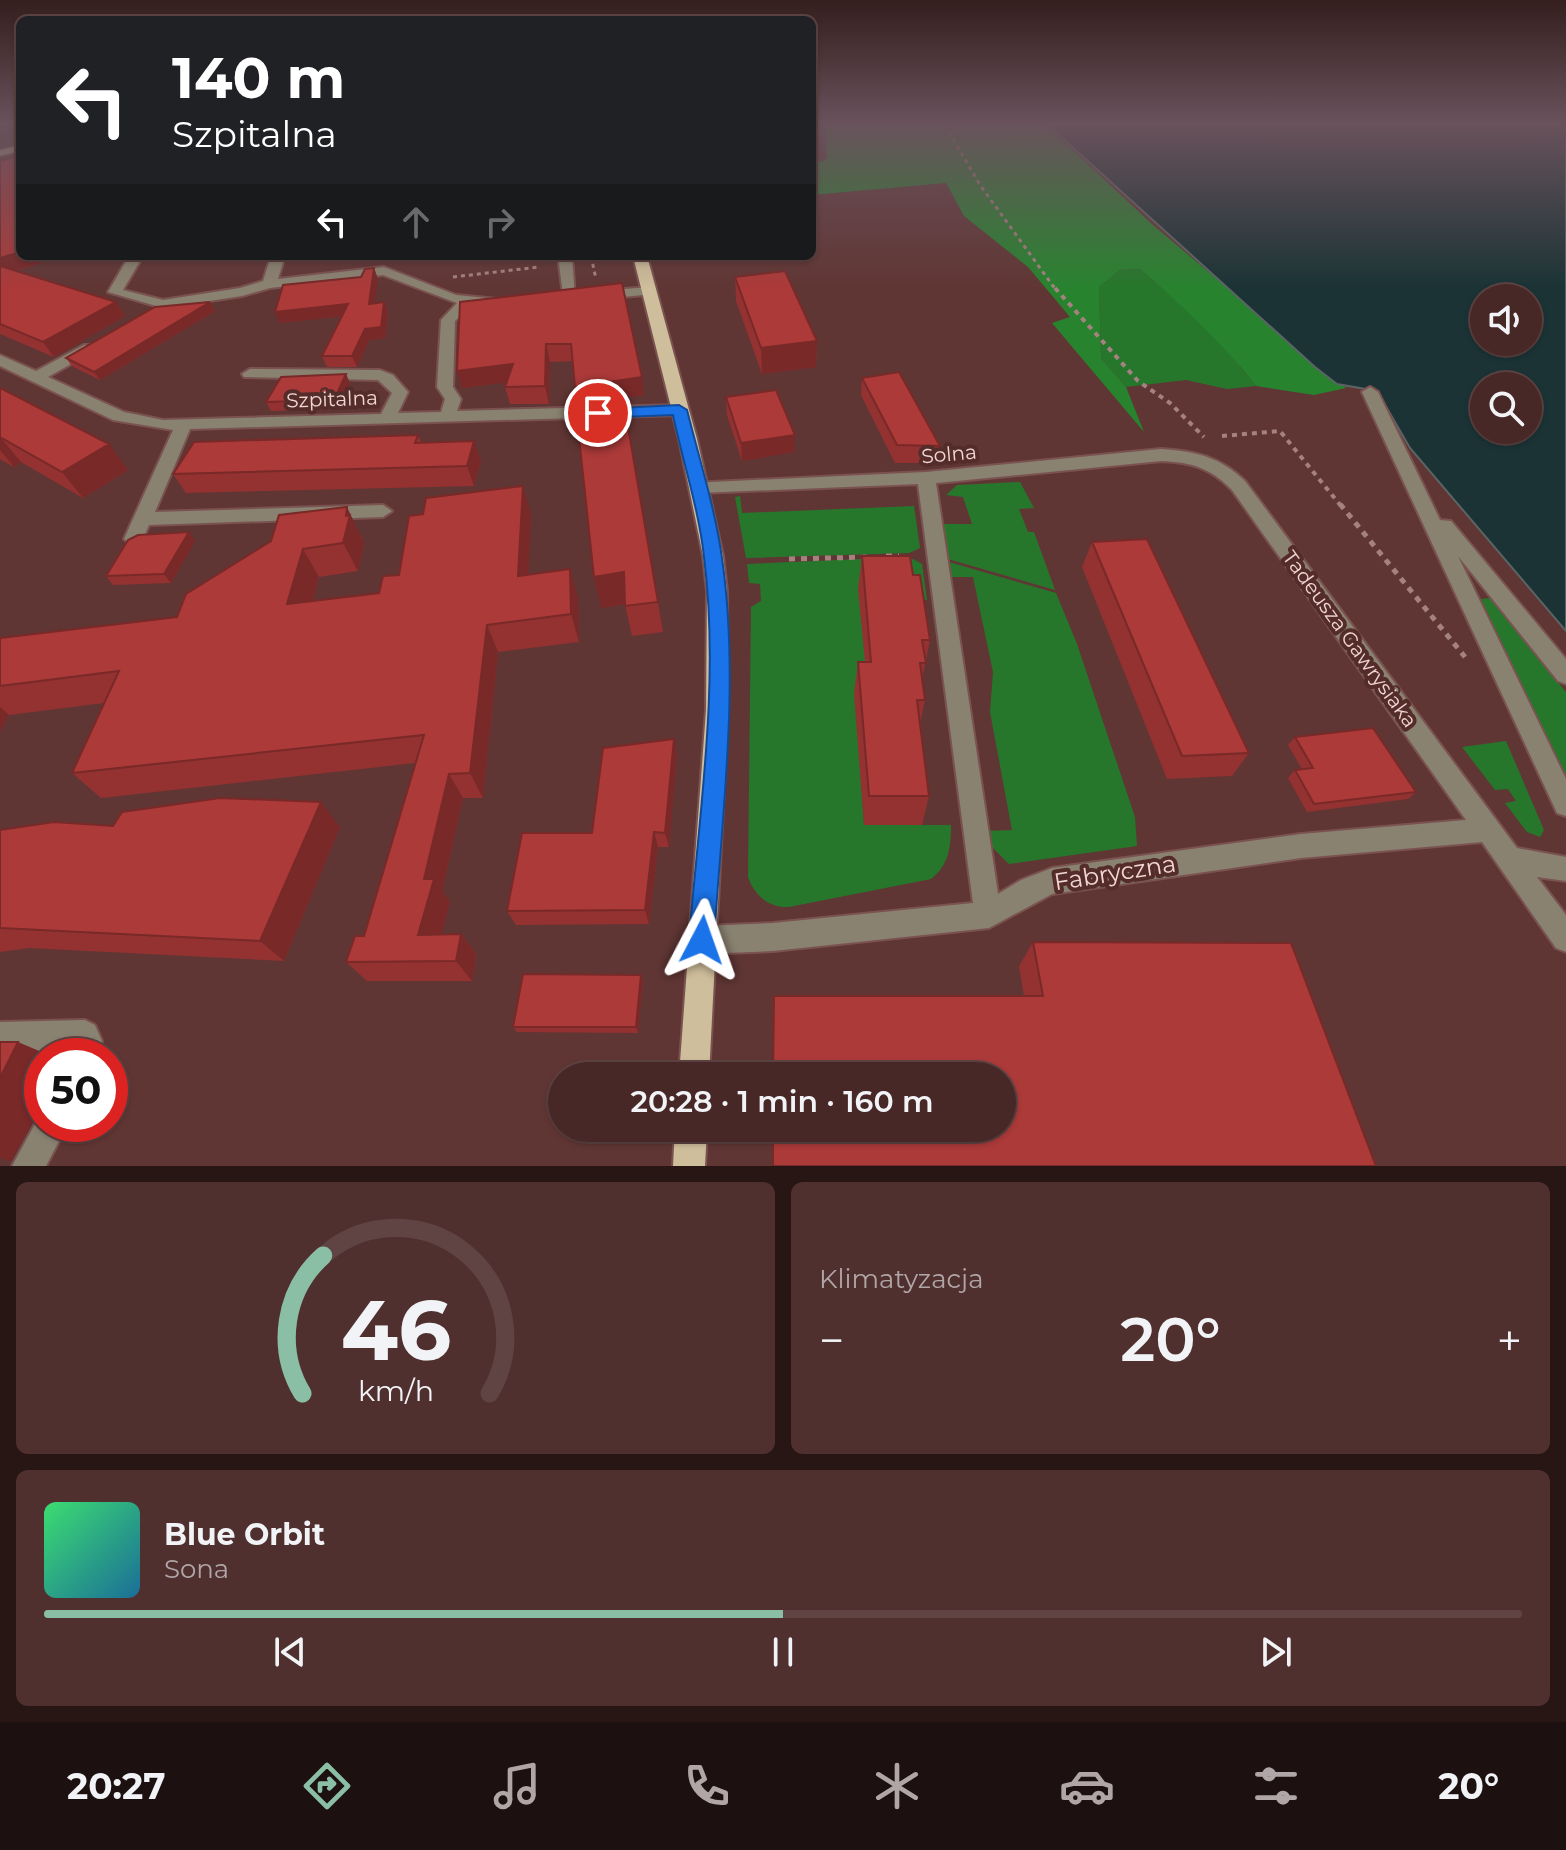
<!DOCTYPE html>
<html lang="pl">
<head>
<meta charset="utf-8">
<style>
	:root { --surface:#482827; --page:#4f302f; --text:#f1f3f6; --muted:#b1a6a7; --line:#604444; --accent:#8abfa5 }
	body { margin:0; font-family:Montserrat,sans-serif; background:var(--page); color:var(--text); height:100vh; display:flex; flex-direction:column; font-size:30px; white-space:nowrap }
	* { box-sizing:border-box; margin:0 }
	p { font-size:26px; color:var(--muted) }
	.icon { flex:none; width:44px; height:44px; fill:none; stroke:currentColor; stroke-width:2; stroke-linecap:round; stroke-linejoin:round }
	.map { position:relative; height:1166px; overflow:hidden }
	.details { display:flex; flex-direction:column; gap:16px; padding:16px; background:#281615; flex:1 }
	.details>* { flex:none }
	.banner { position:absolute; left:16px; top:16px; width:800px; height:244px; border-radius:12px; box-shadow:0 2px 6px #0004,0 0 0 2px var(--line); background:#202124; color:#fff; overflow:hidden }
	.buttons { position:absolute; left:1470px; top:284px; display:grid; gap:16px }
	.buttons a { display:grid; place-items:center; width:72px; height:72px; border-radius:50%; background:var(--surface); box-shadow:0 2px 6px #0004,0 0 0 2px var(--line); font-size:40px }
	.speed { position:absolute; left:24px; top:1038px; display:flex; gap:16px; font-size:40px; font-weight:700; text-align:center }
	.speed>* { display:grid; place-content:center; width:104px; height:104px; border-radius:50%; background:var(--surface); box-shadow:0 2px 6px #0004,0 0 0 2px var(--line); line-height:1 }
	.speed .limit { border:12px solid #d22; background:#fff; color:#111 }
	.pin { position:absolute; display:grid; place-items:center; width:68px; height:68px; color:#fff; margin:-34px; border:4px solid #fff; border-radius:50%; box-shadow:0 2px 8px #0007 }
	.me { position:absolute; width:88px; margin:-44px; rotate:4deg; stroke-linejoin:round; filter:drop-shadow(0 0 6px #0008) }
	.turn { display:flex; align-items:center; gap:28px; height:168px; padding:0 24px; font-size:36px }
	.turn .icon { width:104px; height:104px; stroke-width:2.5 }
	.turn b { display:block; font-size:56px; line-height:68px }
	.lanes { display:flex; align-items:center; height:76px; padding:0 24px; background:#0003; justify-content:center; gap:40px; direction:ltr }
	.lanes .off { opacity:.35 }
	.big { font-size:60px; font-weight:600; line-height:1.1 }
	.details .card { flex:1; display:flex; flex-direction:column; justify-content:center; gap:12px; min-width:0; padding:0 28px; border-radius:12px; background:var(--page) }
	.details .dial { align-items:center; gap:0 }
	.dial svg { height:208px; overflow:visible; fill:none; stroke:var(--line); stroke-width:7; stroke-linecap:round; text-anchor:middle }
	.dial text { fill:var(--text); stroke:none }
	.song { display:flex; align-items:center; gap:24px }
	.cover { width:96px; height:96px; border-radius:12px; background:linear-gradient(135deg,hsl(140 70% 55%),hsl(200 70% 35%)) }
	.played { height:8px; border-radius:4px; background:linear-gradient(90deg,var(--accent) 50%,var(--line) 50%) }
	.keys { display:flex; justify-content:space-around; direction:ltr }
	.heat { display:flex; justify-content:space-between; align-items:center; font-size:44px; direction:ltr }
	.details .tiles { flex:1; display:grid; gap:16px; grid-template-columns:1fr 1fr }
	.card:last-child { grid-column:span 2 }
	.trip { position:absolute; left:548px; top:1062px; width:468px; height:80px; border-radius:40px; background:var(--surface); box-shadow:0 2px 6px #0004,0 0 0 2px var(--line); font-weight:600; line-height:80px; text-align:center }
	.tabs { display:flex; height:128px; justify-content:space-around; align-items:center; background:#1d1010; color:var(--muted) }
	.tabs .icon { width:56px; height:56px }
	.tabs .current { color:var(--accent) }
	.tabs b { font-size:36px; color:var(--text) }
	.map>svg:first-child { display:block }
	.green { fill:#26772c }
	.forest { fill:#28832f }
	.water { fill:#1b3335; stroke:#5b6465; stroke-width:2; fill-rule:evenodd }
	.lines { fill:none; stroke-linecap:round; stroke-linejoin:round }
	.minor-casing { stroke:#7a5351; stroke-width:4 }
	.major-casing { stroke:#7a5351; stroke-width:4 }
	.path-far2 { stroke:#a58280; stroke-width:3; stroke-dasharray:4 4; stroke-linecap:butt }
	.path-far1 { stroke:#a58280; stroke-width:4; stroke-dasharray:5 5; stroke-linecap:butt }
	.path { stroke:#a58280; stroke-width:5; stroke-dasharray:6 6; stroke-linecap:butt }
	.minor { fill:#8a8271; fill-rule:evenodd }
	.major { fill:#cfbe9b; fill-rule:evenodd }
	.wall { fill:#933231 }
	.shaded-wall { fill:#782928 }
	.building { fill:#ab3a39; stroke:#782928; stroke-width:2 }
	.route { fill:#1a73e8; stroke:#114b97; stroke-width:2 }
	.labels { text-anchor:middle; stroke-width:8; stroke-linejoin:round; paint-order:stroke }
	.street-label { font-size:20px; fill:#f1d6d4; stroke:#542c2a }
	.near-street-label { font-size:24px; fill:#f1d6d4; stroke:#542c2a }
</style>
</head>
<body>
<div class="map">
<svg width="1566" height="1166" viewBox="0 0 1566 1166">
	<rect width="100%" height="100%" fill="#603634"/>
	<path class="green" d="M1140,269L1206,326L1256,386L1227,389L1186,380L1126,387L1101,358L1099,287L1120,270Z
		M1020,482L1034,508L1019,509L1028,532H1034L1055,590L948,559L942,524H972L963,497L946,495L957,485Z
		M740,496L742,513L914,506L920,548L909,553L746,558L735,497Z
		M909,557L922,564L927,600H907L867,694L855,695L864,825H951C951,847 949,865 931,879L789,907C769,908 755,896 748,877L751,607L761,601L760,584L749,583L747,564Z
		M949,562L1056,593L1077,644L1135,817L1137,846L1009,864L993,848L985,831L1012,830L990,712L993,672L973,577H951Z
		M1490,598L1566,692V776L1556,761L1481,599Z
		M1506,741L1544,830L1540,837L1527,832L1505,803L1516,801L1508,789L1495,790L1462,747Z"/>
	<path class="forest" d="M825,125H1046L1153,225L1346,388L1314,395L1256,386C1221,342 1183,306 1140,269L1120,270L1099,287L1101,358L1126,387L1144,432L1052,323L1070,317L1028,267L964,216L946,183L812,195V162L824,161L827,157Z"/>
	<path class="water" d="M1048,125H1566V631L1410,448L1377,391L1337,384L1315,367ZM1484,298H1528V342H1484ZM1484,386H1528V430H1484Z"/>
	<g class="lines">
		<g class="minor-casing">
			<path id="minor" d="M129,256H143L123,290L163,300L240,288L263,281L271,256H285L278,279L384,267L456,295L497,299L499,302L492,306L472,305L455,321L453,387L461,399L457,411L679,405L687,410L679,415L190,429L155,512L383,505L392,511L383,517L149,525L141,544L134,546L124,539L173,430L113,420L0,366V355L36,371L84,345H94V351L48,377L124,412L163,420L381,414L392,393L378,380L244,377L242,374L250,369L380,370L393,375L408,392L398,413L441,412L445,399L437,387L441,320L457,303L383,275L270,288L242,296L163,308L108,292Z
				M558,256H572L575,298L563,295Z
				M650,287L655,288V294L599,299L592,295L599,291Z
				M1370,387L1378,392L1440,520L1451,521L1566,659V684L1558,681L1458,556L1566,779V816L1557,813L1362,392Z
				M1161,449C1195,451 1220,457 1245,481L1517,848L1566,857V881L1537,877L1566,915V952L1556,948L1482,842L1301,858L1052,894L989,928L773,951L702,954L692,950L688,940L692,930L702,926L773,923L973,903L918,484L698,493L692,491L689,487L692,483L926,472ZM1161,461C1191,462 1211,468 1232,490L1466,820L1301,834L1052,868L1021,880L998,894L936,483Z
				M85,1020L95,1025L102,1041L99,1056H69L70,1050L0,1052V1022Z
				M41,1113L42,1124H68L46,1166H12Z"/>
		</g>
		<g class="major-casing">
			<path id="major" d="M20,145V151L0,156V150Z
				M633,256H647L697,439L723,556L727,591L728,710L709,1076H679L706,710L707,591L703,556L679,439Z
				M675,1128H707L705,1166H673Z"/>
		</g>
		<path class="path-far2" d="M945,125L980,185L1056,290
			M419,256L422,260
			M591,256L596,279
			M453,277L539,267"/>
		<path class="path-far1" d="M1055,288L1138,381L1170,403L1204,437
			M1222,436L1280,431L1341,506"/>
		<path class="path" d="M1340,504L1465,657
			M886,556H899
			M789,559L868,557"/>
		<use href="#minor" class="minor"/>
		<use href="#major" class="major"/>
	</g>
	<path class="wall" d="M0,161L20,256H65L15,271L116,302L125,316L54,357L0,334Z
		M374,268L378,279L374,303L384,302L388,312L385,338L369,340L357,367H327L322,356L342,316L280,323L361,277Z
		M735,277L817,341L816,367L762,374L736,301Z
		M622,283L644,395L579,404L575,387L573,361L550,362L549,404H510L505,387L507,382L462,388Z
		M210,302L215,311L100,380L72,366L66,358Z
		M862,378L940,446L937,463H895L861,395Z
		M350,383L338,409L271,411L266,402Z
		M0,388L128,470L83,498L21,462L14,467L0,459Z
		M726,397L794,452L742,461L727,415Z
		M627,421L663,632L632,636L625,604L601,608Z
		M418,435L421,443L481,461L474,486L186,493L173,474Z
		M531,514L528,575L578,597L579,642L498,652L483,798H463L442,891L450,902L441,934H461L476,954L472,981H367L346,962L364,936L415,763L101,798L72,773L104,703L9,715L0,732V638L177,617L271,541L361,535L364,543L358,571L319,577L313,601L379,593L399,575Z
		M195,541L171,583L113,585L106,576Z
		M1092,542L1249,753L1232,776L1167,779L1082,567Z
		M862,556L913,575L930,640L922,679L925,700L920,724L929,796L922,825H864L854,694L858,662H865L858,589Z
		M1295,737L1416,792L1408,799L1307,812L1288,778L1295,770L1302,769L1288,745Z
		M674,739L677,755L669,847H658L649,924L516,925L507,911L592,833Z
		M113,826L340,827L284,961L29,948L0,952V830Z
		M1033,942L1376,1166L1024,996L1019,966Z
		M641,975L643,981L638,1033L517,1032L513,1027Z"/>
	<path class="shaded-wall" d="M20,252V256H65L0,275V258Z
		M428,256H449L429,258Z
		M374,268L378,279L373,314L369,304Z
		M116,302L125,316L54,357L43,342Z
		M210,302L215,311L100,380L94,372Z
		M384,302L388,312L385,338L369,340L357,367L352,356L365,329Z
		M348,304L352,315L280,323L275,312Z
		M817,341L816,367L762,374L761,348Z
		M546,344L550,362L549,404L545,386Z
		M513,364L518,381L462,388L457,371Z
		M346,374L350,383L338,409L334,400Z
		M642,377L644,395L579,404L575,387Z
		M795,435L794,452L742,461L741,443Z
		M0,437L21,462L14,467L0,450Z
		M474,441L481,461L474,486L467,466Z
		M109,444L128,470L83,498L62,472Z
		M523,486L531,514L527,604L518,576Z
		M347,507L364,543L358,571L343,543Z
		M189,532L195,541L171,583L164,574Z
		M303,549L319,577L305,631L287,604Z
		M570,569L578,597L579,642L571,614Z
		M624,572L630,603L601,608L594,577Z
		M487,625L498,652L483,798L470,773Z
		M0,707L9,715L0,732Z
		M674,739L677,755L669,847L665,833Z
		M449,774L463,798L442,891L450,902L436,955L418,935L424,879Z
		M321,802L340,827L284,961L260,941Z
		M654,832L658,847L649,924L645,910Z
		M461,934L476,954L472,981L456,961Z
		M641,975L643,981L638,1033L636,1027Z
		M18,1042L51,1056H42V1110L38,1112L11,1161L0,1158V1078Z"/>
	<path class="building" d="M20,155V252L0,258V161Z
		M0,266L116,302L43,342L0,324Z
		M374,268L369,304L384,302L381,327L365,329L352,356H322L348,304L275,312L283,285L361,277L365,269Z
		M785,271L817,341L761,348L735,277Z
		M622,283L642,377L575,387L571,344H546L545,386L505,387L513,364L457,371L460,302Z
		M210,302L94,372L66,358L155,307Z
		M899,372L940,446L897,445L862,378Z
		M346,374L334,400L266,402L281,377Z
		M0,388L109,444L62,472L0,437Z
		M776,390L795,435L741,443L726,397Z
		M627,421L658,602L625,606L624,572L594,577L578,428Z
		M418,435L415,443L474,441L467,466L173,474L194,442Z
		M523,486L518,576L570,569L571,614L487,625L470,773L449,774L424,879H434L418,935L461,934L456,961L346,962L355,936H364L424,735L72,773L119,671L0,686V638L177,617L186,594L271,541L279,515L347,507L346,516L350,515L343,543L303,549L287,604L379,593L383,576L399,575L409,516L423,514L426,498Z
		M189,532L164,574L106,576L128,540L138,535Z
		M1147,539L1249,753L1182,756L1092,542Z
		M862,556H910L913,575H920L930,640H922L926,663H920L925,700H917L929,796H869L858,662H871Z
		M1373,728L1416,792L1314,804L1295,770L1313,768L1295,737Z
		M674,739L665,833L654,832L645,910L507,911L522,833H592L603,748Z
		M220,798L321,802L260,941L0,928V830L54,822L113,826L122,812Z
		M1033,942L1291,943L1376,1166H773V1128H1002V1076H773L774,996H1043Z
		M523,974L641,975L636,1027H513Z
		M0,1042H18L0,1078Z"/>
	<linearGradient id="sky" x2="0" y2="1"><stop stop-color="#351e1d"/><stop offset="0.43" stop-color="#69525c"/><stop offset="1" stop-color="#69525c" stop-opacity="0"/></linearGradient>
	<rect width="1566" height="288" fill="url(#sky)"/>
	<path class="route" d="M679,405L687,410C699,458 715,508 722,558C740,683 722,814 714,940L711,948L702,952L693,948L689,940C699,814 720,683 704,557C699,510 683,462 673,415L598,418L590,413L598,409Z"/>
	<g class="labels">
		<g class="street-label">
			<text transform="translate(332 399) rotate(-2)" y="7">Szpitalna</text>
			<text transform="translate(949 454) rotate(-5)" y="7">Solna</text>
			<text transform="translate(1350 639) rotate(54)" y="7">Tadeusza Gawrysiaka</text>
		</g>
		<g class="near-street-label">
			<text transform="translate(1115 873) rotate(-9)" y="8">Fabryczna</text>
		</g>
	</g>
</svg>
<div class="buttons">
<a><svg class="icon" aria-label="sound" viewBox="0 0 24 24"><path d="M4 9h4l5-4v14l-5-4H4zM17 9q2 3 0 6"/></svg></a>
<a><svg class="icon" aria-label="search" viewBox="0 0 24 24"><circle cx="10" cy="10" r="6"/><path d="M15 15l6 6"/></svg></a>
</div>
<div class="speed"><div class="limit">50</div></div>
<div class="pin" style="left:598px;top:413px;background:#d93025"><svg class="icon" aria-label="arrive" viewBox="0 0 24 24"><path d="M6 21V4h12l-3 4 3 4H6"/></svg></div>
<svg class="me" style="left:702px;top:940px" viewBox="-20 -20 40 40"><path d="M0-17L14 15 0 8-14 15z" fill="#1a73e8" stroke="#fff" stroke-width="4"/></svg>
<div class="trip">20:28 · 1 min · 160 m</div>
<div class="banner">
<div class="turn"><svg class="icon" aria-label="left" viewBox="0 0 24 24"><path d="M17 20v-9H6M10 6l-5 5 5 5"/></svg><div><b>140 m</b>Szpitalna</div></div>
<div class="lanes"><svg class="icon" aria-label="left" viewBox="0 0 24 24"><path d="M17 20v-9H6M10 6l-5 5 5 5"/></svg><svg class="icon off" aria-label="ahead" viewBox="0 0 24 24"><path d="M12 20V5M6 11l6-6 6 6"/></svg><svg class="icon off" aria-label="right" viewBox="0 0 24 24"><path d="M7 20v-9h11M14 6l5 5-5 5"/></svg></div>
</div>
</div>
<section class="details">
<div class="tiles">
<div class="card dial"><svg viewBox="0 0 100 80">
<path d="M14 69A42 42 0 1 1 86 69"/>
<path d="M14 69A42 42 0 0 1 22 16" stroke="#8abfa5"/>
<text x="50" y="56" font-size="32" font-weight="700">46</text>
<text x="50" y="72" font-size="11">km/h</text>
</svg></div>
<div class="card"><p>Klimatyzacja</p>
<div class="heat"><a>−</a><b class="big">20°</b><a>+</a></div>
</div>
<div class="card">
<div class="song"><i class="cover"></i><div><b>Blue Orbit</b><p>Sona</p></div></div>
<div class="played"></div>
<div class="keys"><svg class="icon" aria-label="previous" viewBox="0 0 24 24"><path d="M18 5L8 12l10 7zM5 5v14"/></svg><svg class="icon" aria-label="pause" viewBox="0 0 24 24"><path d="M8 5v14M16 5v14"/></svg><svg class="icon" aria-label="next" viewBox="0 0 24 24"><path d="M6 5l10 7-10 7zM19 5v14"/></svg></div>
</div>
</div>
</section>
<nav class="tabs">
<b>20:27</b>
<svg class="icon current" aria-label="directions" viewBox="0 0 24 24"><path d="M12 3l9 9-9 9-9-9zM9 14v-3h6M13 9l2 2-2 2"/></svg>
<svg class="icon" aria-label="music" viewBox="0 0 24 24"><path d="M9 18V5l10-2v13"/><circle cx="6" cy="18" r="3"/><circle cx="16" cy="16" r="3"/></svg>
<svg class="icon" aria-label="phone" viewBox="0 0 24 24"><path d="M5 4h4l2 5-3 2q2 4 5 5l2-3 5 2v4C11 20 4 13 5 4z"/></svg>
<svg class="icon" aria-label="climate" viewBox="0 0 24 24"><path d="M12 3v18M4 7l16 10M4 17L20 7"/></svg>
<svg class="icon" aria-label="car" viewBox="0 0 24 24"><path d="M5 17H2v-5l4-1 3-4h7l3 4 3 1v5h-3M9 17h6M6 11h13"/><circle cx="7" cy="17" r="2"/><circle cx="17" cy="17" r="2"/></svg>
<svg class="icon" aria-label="filters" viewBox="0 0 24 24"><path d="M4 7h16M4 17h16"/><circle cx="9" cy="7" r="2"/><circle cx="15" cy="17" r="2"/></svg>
<b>20°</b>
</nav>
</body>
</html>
